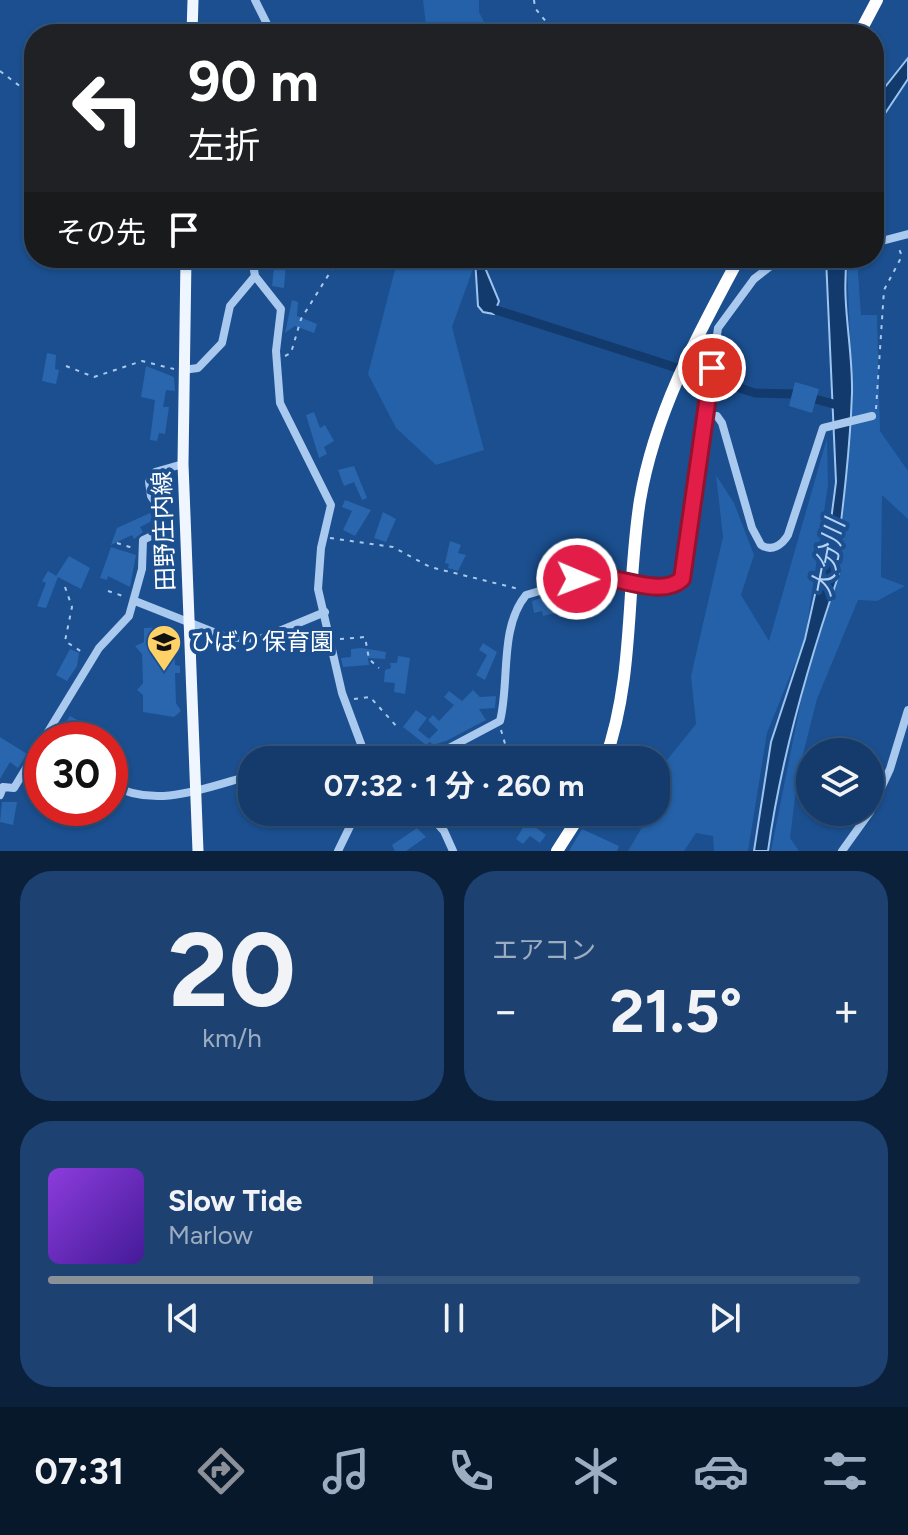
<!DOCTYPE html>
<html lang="ja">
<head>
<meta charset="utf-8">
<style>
	:root { --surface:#143b6b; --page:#1d4271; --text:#f1f3f6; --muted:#9dadc1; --line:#33557e; --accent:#8c9099 }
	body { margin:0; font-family:Figtree,"Noto Sans JP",sans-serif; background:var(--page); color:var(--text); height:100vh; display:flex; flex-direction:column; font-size:30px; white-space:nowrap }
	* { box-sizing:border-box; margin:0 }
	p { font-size:26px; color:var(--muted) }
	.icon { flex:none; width:44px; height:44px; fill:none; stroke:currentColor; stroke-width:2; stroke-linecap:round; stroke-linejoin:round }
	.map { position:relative; height:851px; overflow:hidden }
	.side { display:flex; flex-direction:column; gap:20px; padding:20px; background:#0b203b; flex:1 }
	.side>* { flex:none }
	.guide { position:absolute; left:24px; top:24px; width:860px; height:244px; border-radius:32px; box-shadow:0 2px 6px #0004,0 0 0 2px var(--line); background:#202124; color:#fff; overflow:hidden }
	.fabs { position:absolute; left:796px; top:738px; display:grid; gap:16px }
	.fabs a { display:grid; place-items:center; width:88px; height:88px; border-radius:50%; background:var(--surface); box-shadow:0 2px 6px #0004,0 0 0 2px var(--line); font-size:40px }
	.speed { position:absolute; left:24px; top:722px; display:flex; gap:16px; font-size:40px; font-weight:700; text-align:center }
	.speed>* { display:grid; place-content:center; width:104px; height:104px; border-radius:50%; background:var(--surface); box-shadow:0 2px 6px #0004,0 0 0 2px var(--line); line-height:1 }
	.speed .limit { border:12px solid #d22; background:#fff; color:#111 }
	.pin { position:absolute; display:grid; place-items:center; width:68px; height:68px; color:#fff; margin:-34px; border:4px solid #fff; border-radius:50%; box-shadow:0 2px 8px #0007 }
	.me { position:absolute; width:88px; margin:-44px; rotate:91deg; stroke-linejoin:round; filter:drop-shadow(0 0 6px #0008) }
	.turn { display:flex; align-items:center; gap:28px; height:168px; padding:0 32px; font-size:36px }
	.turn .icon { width:104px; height:104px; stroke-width:2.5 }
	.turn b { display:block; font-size:56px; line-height:68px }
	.then { display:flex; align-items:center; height:76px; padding:0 32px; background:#0003; gap:16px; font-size:30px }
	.big { font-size:60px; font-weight:700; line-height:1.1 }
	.side .tile { flex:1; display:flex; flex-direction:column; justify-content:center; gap:12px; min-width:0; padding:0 28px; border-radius:32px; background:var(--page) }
	.side .dial { align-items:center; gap:0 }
	.dial b { font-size:104px; line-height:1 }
	.song { display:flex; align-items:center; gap:24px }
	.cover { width:96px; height:96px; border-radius:12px; background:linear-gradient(135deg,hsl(270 70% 55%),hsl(260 70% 35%)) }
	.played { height:8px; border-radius:4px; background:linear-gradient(90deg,var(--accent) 40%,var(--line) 40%) }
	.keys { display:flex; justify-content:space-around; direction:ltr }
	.heat { display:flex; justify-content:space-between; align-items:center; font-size:44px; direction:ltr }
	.side .tiles { flex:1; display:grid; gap:20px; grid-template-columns:1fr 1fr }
	.tile:last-child { grid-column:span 2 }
	.trip { position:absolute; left:238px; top:746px; width:432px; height:80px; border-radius:32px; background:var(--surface); box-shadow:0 2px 6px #0004,0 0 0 2px var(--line); font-weight:700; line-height:80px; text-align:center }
	.dock { display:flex; height:128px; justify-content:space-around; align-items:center; background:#08182b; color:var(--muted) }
	.dock .icon { width:56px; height:56px }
	.dock .on { color:var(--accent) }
	.dock b { font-size:36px; color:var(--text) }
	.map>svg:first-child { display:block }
	.green { fill:#2461a8 }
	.water { fill:#123a6d; stroke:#9cc4f0; stroke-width:2 }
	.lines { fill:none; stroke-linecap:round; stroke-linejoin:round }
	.canal { stroke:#123a6d; stroke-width:9 }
	.building { fill:#2a66ad }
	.path { stroke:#a9c9ee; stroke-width:2; stroke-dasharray:4 6; stroke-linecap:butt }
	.minor { stroke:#a9c9ee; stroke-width:8 }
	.major { stroke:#f0f6ff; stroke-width:11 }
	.highway { stroke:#fff; stroke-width:12 }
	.route-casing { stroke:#92132f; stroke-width:20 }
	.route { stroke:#e11d48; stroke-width:14 }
	.labels { text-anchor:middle; stroke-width:8; stroke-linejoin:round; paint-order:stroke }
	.street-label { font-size:24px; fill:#fff; stroke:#1b4f8f }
	.poi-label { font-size:24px; fill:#fff; stroke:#1b4f8f; text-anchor:start }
	.water-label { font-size:26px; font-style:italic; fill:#b5d3f5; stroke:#1b4f8f }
</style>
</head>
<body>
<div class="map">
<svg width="908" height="851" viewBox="0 0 908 851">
	<rect width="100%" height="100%" fill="#1b4f8f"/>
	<path class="green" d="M423,0H479V12L490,34H427Z
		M398,258H477L452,327L484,450L436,465L396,428L368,374Z
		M851,258H857L861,315H877L880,431L908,471V519L882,495L881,577L905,586L877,601L858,600L817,699L798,774L790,838L799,851H771L804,685L839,574L852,392L847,261Z
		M827,438L828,485L805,639L767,733L748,851H714L713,836L696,833L684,851H628L651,812H656L667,760L696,724L691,676L723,537L716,475L734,503L754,555L741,595L769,641Z"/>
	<path class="water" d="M908,58V79L874,130V101Z
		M475,258H481L499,301L494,314L483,312L478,306Z
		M826,258H847C841,303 853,348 852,393C850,450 843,507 836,563L839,574C808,664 781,757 768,851H754L771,742L805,639L830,528L836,482Z"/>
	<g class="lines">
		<path class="canal" d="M496,310L755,393L797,394L837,405"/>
	</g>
	<path class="building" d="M268,261L286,262L284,288L272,286L274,268H267Z
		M292,300L298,302L297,316L317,324L314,333L295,326L285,333Z
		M47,353L56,355L55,369L59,370L56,384L42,381Z
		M146,366L174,377L175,391L166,390L163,407H169L165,434L159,433L157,441L150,440L155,400L141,397Z
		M795,382L819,389L812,413L789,406Z
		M314,412L320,428L325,425L334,441L324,447L327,454L319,458L306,415Z
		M354,466L367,498L362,500L354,482L344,486L338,470Z
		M345,500L371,510L355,536L343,530L352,511L342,507Z
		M383,512L396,519L386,542L374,538Z
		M150,513L154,520L140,527L143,532L134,539L132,535L111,545L117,528Z
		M450,541L461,545L458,553L466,555L458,571L448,568L449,564L445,563Z
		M111,547L136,555L130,587L108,576L107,580L100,578Z
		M69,556L90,568L81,589L56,576Z
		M48,571L58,577L46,608L40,607L37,606L46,583L42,581Z
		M560,592L564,611L543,616L542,611L534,613L532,601Z
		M174,627L175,665L180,666V673H175L176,703L181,711L174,717L143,712V695L137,690L143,683L142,654L135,646L144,642V628Z
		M483,643L497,652L485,680L476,675L487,655L479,650Z
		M362,648L386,652L385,659L368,658L369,665L343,667L341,658L351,657V649Z
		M70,649L79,653L77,666L67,681L56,675Z
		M398,656L410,658L405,694L394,692L395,683L384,682L385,670L391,668L390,663H397Z
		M473,690L480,697L496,696L495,708L479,709L486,720L446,741L433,745L430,742L426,745L403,727L416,710L427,718L418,730L429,739L438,730L428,720L433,715L439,721L454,705L444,697L449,691L462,701Z
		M70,716L85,724L75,740H60L55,737Z
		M0,737L27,754L18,768L10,762L0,779Z
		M2,802H17L13,825L0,822Z
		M527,821L546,835L540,843L530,836L523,844L516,839Z
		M417,828L426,837L406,851H395L392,845Z
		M582,829L619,846L617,851H569Z"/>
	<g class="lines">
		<path class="path" d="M534,0L535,8L556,34
			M0,71L34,97
			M285,356L291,353L301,319L339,258
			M66,366L94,377L142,361L174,369
			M876,409L884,290L902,256L898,247
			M330,538L393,547L430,567L519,589
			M117,543L136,549
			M65,587L72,607L65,641L85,654
			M108,591L126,597
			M340,639L365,637L369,659L379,668
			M354,699L370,697L399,729
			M501,730L506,747L529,760
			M467,749L471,760
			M545,760L558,746L595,759"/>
		<path class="minor" d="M255,0L272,34
			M874,243L908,234
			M252,258L255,276L281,309L276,351L280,403L331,505L321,548L318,589L342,693L367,760
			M183,370L198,368L222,343L230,306L255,276
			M708,415L717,416L722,423L752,528L761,545C772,552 782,545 788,535L823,428L872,416
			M135,601L226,637L260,639L325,612
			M43,740L99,648L129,616L142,569L143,540L160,532L161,511L151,496L149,482L155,472L183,464
			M405,760L449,748L500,721C510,682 499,628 526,595L590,576L665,588L682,579L718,328L754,279L781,258
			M110,784C155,810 205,788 252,775
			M0,795L3,787L14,788L42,742
			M427,812L444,831L453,851
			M870,812L890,769L908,710
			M338,851L357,812
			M842,851L870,812"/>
		<path class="major" d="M192,34L193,0
			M186,258L183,464L198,851"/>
		<path class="highway" d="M859,34L877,0
			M605,760C635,676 626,587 640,500C655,412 697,336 739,258
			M557,851L582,812"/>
	</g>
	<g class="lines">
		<g class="route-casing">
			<path id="route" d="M577,579C609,568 658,601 682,579L712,368"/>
		</g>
		<use href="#route" class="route"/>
	</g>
	<defs>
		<g id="school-pin" transform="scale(1.8)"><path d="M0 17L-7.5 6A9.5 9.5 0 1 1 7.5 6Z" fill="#ffd166" stroke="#1b4f8f"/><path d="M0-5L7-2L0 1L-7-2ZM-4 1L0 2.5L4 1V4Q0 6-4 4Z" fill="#111"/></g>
	</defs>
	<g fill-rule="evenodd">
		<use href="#school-pin" x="164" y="642"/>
	</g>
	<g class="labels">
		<g class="street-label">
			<text transform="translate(164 531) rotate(-92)" y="8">田野庄内線</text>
		</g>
		<g class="poi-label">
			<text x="190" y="650">ひばり保育園</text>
		</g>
		<g class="water-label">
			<text transform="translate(828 558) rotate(-79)" y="9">大分川</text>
		</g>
	</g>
</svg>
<div class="fabs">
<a><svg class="icon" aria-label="layers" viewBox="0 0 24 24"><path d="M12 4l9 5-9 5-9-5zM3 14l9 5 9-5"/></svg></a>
</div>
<div class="speed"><div class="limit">30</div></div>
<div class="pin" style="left:712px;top:368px;background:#d93025"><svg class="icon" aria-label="arrive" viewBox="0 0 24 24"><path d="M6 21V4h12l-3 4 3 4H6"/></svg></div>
<svg class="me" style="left:577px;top:579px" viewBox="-20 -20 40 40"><circle r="17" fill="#e11d48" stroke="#fff" stroke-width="3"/><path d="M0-11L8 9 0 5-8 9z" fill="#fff"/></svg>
<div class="trip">07:32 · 1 分 · 260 m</div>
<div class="guide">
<div class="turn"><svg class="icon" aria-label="left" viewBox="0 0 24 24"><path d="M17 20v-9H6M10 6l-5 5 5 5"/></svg><div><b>90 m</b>左折</div></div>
<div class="then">その先<svg class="icon" aria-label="arrive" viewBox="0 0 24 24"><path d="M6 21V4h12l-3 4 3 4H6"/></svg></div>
</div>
</div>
<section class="side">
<div class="tiles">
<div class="tile dial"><b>20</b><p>km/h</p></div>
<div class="tile"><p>エアコン</p>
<div class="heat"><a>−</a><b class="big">21.5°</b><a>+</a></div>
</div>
<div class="tile">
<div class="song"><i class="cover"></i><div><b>Slow Tide</b><p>Marlow</p></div></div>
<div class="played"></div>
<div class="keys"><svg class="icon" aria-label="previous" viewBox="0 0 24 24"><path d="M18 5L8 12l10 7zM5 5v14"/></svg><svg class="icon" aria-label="pause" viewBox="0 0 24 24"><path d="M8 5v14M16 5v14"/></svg><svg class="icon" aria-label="next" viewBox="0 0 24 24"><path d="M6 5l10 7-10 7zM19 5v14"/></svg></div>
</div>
</div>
</section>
<nav class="dock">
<b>07:31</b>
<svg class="icon on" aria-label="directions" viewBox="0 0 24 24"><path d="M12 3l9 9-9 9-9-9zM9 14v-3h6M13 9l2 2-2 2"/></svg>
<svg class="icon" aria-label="music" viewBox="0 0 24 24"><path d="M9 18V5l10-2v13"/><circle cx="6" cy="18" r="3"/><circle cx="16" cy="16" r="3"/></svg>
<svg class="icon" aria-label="phone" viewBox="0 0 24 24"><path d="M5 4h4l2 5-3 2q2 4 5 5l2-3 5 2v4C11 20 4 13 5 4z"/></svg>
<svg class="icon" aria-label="climate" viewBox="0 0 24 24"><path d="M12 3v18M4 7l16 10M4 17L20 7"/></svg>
<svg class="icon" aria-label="car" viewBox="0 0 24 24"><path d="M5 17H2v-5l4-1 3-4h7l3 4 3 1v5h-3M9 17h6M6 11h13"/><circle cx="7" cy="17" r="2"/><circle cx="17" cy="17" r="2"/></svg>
<svg class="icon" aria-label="filters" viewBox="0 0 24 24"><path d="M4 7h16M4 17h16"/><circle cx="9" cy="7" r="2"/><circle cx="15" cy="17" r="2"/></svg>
</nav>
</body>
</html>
